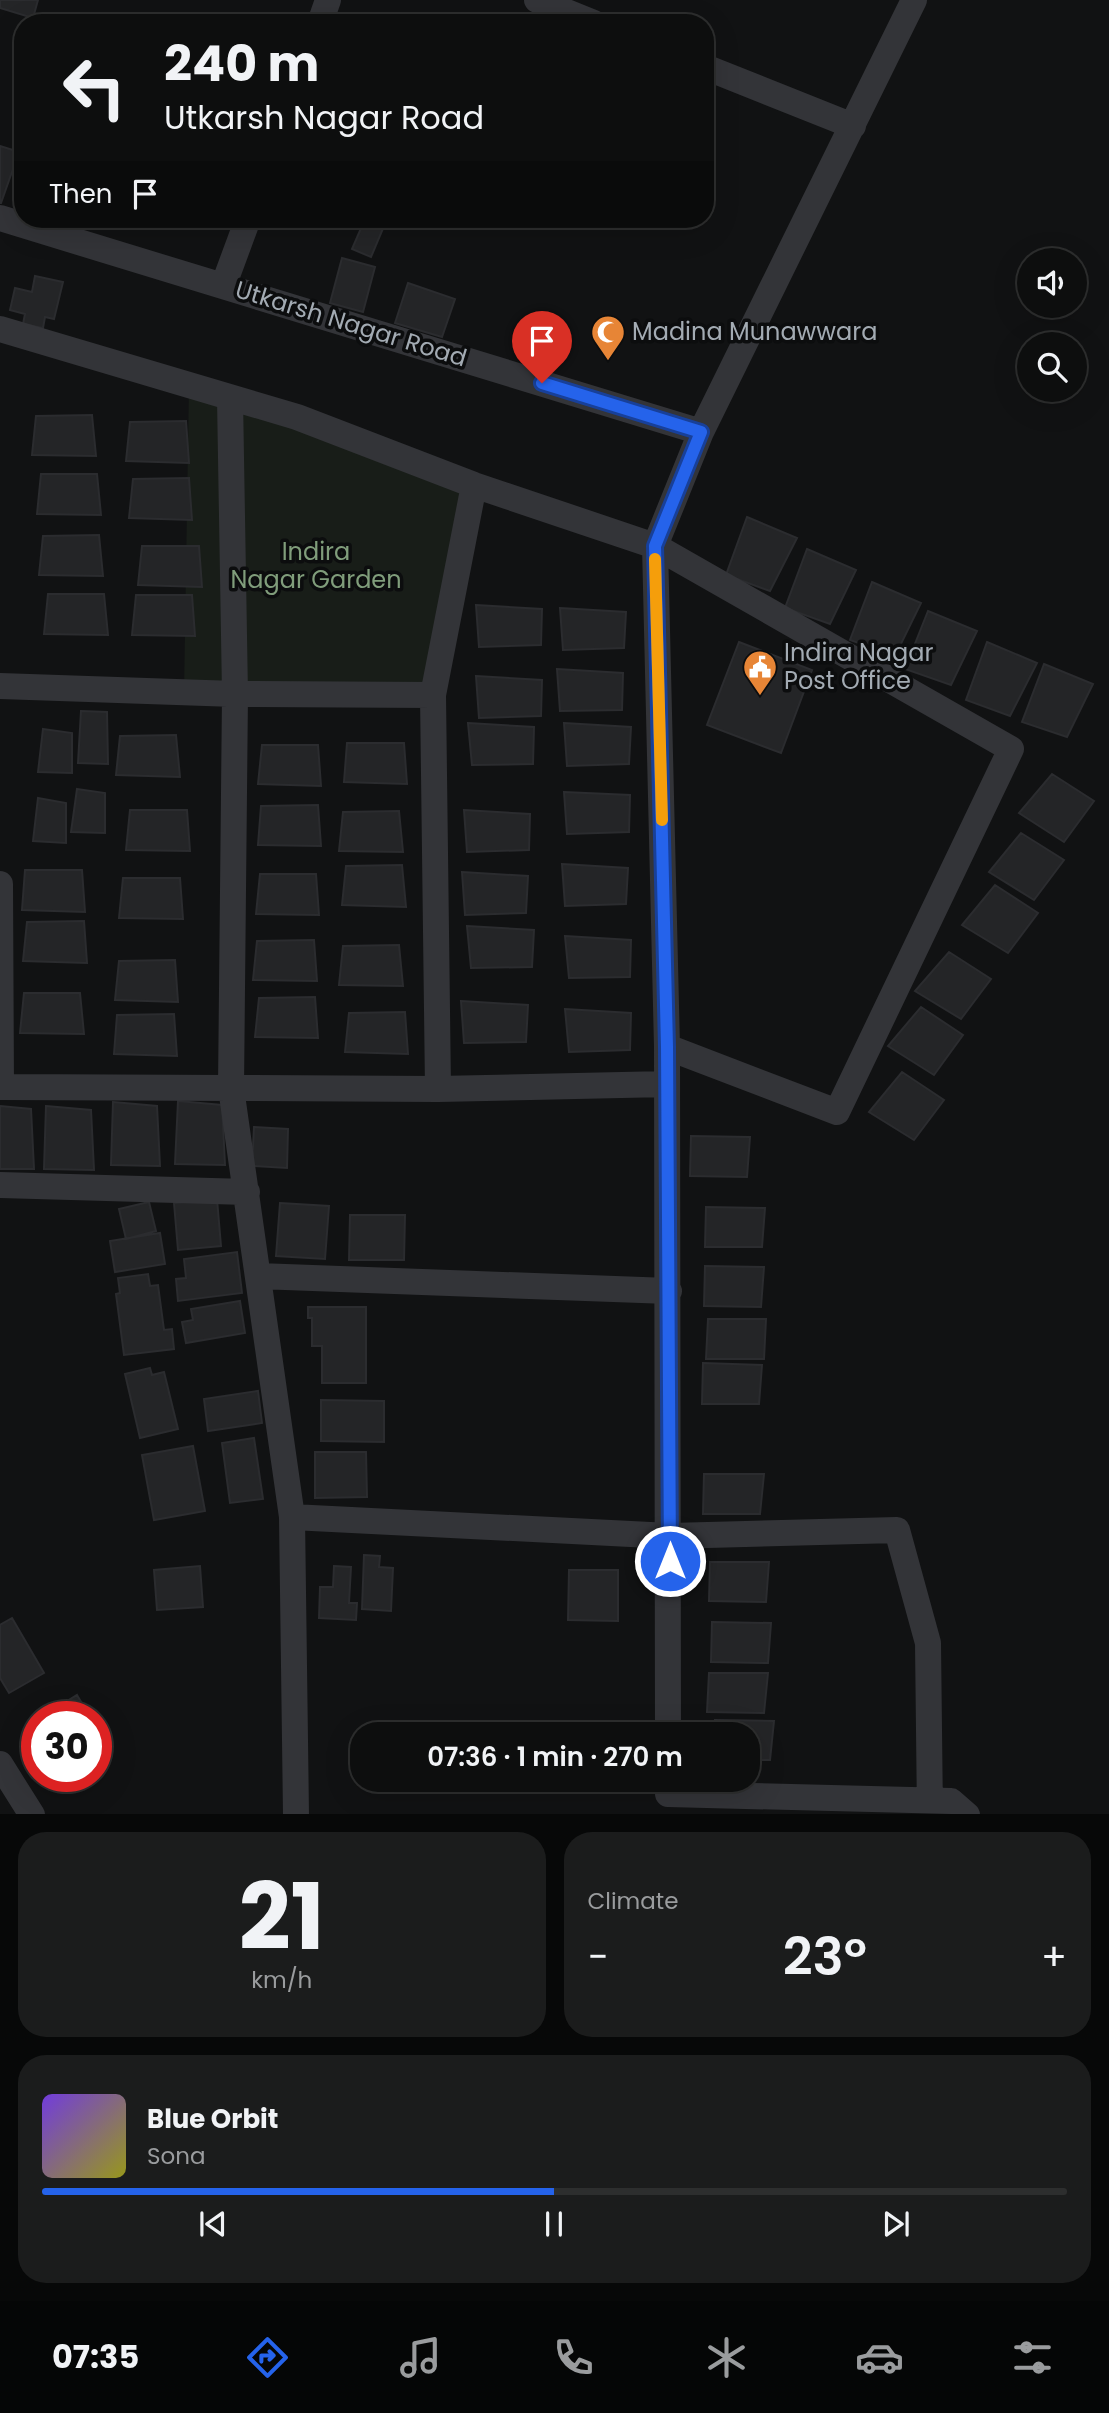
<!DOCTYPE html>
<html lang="en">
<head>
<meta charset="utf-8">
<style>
	:root { --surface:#0d0e0e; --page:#1b1c1c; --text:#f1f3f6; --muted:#9a9c9e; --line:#2d2e2e; --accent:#2563eb }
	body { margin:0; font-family:Poppins,sans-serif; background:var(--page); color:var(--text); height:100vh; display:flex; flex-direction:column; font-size:26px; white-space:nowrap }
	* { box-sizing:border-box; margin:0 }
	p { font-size:23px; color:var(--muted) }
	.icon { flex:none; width:38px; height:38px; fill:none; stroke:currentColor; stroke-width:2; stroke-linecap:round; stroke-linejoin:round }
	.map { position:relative; height:1814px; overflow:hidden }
	.drawer { display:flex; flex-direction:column; gap:18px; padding:18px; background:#070808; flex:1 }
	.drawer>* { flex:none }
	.top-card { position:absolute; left:14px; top:14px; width:700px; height:214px; border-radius:28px; box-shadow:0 7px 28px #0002,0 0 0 2px var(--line); background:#0d0e0e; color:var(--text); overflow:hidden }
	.buttons { position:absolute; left:1017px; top:248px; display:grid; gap:14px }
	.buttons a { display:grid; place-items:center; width:70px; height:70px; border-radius:50%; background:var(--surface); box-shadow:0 7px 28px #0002,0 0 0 2px var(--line); font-size:35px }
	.speed { position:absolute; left:21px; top:1701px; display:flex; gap:14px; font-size:35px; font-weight:700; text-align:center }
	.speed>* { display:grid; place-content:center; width:91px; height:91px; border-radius:50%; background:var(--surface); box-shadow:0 7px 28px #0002,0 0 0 2px var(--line); line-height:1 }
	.speed .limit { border:10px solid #d22; background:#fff; color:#111 }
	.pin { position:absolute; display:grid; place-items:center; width:60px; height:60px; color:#fff; margin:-72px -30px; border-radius:50% 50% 50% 0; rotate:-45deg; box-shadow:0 0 7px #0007 }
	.pin .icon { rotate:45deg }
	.me { position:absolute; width:77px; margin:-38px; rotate:0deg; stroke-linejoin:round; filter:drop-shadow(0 0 5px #0008) }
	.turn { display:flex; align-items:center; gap:24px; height:147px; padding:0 35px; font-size:32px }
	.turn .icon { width:91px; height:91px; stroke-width:2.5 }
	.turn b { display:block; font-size:49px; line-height:60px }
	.then { display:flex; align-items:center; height:66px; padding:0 35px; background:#0003; gap:14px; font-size:26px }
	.big { font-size:52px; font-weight:600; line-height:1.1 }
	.drawer .tile { flex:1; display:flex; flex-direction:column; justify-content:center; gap:10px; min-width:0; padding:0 24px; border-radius:28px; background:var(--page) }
	.drawer .dial { align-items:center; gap:0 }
	.dial b { font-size:91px; line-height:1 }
	.song { display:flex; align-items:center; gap:21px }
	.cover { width:84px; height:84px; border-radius:10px; background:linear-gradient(135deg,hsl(260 70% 55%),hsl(60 70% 35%)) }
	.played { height:7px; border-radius:4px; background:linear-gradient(90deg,var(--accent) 50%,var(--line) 50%) }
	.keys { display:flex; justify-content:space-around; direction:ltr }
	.heat { display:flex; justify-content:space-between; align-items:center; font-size:38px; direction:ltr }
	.drawer .tiles { flex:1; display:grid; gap:18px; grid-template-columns:1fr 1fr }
	.tile:last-child { grid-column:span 2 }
	.trip { position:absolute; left:350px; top:1722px; width:410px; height:70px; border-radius:28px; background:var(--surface); box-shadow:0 7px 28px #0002,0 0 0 2px var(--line); font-weight:600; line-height:70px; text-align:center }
	.tab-bar { display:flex; height:112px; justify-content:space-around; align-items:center; background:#050606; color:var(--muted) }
	.tab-bar .icon { width:49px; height:49px }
	.tab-bar .selected { color:var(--accent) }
	.tab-bar b { font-size:32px; color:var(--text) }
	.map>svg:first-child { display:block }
	.green { fill:#181d18 }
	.building { fill:#242527; stroke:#2b2c2f; stroke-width:2 }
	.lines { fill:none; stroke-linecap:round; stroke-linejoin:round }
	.street { stroke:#333438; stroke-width:26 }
	.route-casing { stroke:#184099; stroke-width:18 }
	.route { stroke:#2563eb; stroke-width:12 }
	.slow { stroke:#f59e0b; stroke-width:12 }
	.labels { text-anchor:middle; stroke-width:7; stroke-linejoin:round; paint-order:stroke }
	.street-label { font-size:24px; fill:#a3abb3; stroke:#0c0d0e }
	.poi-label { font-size:24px; fill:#a3abb3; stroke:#0c0d0e; text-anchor:start }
	.park-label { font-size:24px; fill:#809d7b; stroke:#0c0d0e }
</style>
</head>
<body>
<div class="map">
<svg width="1109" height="1815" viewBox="0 0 1109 1815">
	<rect width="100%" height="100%" fill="#111213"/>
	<path class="green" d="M189,385L474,485L433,695L184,692Z"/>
	<path class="building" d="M0,0H38L33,18L0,8Z
		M0,146L19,152L1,203H0Z
		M365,219H387L371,257L352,249Z
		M342,258L375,267L363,312L330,303Z
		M35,276L63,282L54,319L45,317L43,328L23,324L25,314L10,310L15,288L32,292Z
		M408,283L455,299L442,337L395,323Z
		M92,415L96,456L32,455L36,416Z
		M186,421L189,463L126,461L130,422Z
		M41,474H97L101,515L37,514Z
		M189,478L192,520L129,518L133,479Z
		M747,517L797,538L770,591L726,575Z
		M99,535L103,576L39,575L43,536Z
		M142,546H199L202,587L138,585Z
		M807,549L856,570L830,624L785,608Z
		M872,582L921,603L895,656L850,640Z
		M48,594H104L108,635L44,634Z
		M136,595H192L195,636L132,635Z
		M476,605L542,609L541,645L479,647Z
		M560,608L626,612L624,648L563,650Z
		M928,611L977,631L951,685L905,669Z
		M739,642L812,670L781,753L707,725Z
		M987,642L1037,663L1010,716L966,700Z
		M1044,664L1093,684L1067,737L1022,722Z
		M557,669L623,673L622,710L560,711Z
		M476,676L542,680L541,716L479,718Z
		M81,711L107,712L108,764L78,763Z
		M468,723L534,727L533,764L472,765Z
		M564,723L631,727L629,764L567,766Z
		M43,729L72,733V773L38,772Z
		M176,735L180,777L116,775L120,736Z
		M347,743H404L407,784L344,782Z
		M262,745H318L321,786L258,784Z
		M1052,774L1094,801L1064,842L1019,813Z
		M77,789L105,793V833L71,832Z
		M564,792L630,795L629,832L567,834Z
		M38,798L66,803V843L33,841Z
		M318,805L321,846L258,845L261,806Z
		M130,810H187L190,851L126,850Z
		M464,810L530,814L529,850L467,852Z
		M399,811L403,852L339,851L343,812Z
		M1021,833L1064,860L1034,900L989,872Z
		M562,864L628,868L626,904L565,906Z
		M402,865L406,907L342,905L346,866Z
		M25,870H82L85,912L22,910Z
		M462,872L528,876L526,913L465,915Z
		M260,874H316L319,915L256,914Z
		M123,878H180L183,919L119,918Z
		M995,885L1038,913L1008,953L962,925Z
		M84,921L87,963L23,961L27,922Z
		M467,926L534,930L532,967L471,968Z
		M565,936L631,940L630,977L569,978Z
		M314,940L317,981L253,980L257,941Z
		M399,945L403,986L339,985L343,946Z
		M949,952L991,979L961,1019L915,991Z
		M175,960L178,1002L115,1000L119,961Z
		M24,993H80L84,1034L20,1033Z
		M315,997L318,1038L255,1037L259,998Z
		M461,1001L528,1005L526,1042L464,1043Z
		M921,1007L963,1035L934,1075L888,1046Z
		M565,1009L631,1013L630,1050L569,1052Z
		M405,1012L408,1054L345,1052L349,1013Z
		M174,1014L177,1056L114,1054L117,1015Z
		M902,1072L944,1100L914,1140L869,1112Z
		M178,1101L222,1105L225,1165L175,1164Z
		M113,1102L157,1106L160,1166L111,1165Z
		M0,1106L31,1109L34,1169H0Z
		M46,1106L91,1110L94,1170L44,1169Z
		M254,1127L288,1129L287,1168L252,1166Z
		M691,1136L750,1137L747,1177L690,1176Z
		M217,1199L221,1246L178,1250L174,1203Z
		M149,1202L156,1231L126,1239L119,1209Z
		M280,1203L329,1206L325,1259L276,1256Z
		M706,1207L765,1208L762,1247H705Z
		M350,1215H405L404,1260H349Z
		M160,1233L165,1264L115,1272L110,1241Z
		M237,1252L242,1293L178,1301L176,1279L186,1278L184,1259Z
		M705,1266L764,1267L761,1307L704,1306Z
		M148,1274L150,1286L158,1285L164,1330L172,1329L174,1349L124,1355L116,1294L120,1293L118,1278Z
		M240,1301L245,1333L186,1343L182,1322L193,1320L191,1309Z
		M308,1307H366V1383H322V1346H312V1318H308Z
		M708,1319H766L764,1359H706Z
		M703,1363L762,1365L759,1404H702Z
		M150,1368L152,1375L164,1372L178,1429L140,1438L125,1374Z
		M258,1391L262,1423L208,1431L204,1399Z
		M321,1400L384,1401V1442L321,1441Z
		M254,1438L263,1499L230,1503L222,1443Z
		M193,1446L205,1511L154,1520L142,1455Z
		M315,1452H366L367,1497L315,1498Z
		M704,1474H764L760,1514H703Z
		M364,1555L380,1556L379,1567L393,1568L391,1611L362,1609Z
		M710,1562H769L766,1602L709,1601Z
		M200,1566L203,1607L157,1610L154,1570Z
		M334,1566L351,1567L349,1603H357L356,1620L319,1618L320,1587H333Z
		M569,1570H618V1621L568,1620Z
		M12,1618L44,1673L9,1693L0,1678V1625Z
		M712,1622L771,1623L768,1663L711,1662Z
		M709,1673H768L764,1713L707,1712Z
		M77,1695L90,1717H54L59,1714L56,1708Z
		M715,1720L774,1721L770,1760H747V1734H714Z"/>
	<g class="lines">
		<path class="street" d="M537,0L594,23
			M320,23L328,0
			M705,67L853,126
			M0,218L701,432
			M224,284L248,219
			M0,329L297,417L474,485L655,546L1011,749L837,1112L667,1047
			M0,686L235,694L433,695L438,1089
			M433,695L474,485
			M0,884L1,1087
			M667,1084L438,1089L231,1088L292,1517L670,1536L897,1530L928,1643L930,1815
			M0,1087L231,1088L235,694L230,398
			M0,1185L247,1192
			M258,1276L669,1291
			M292,1517L296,1815
			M668,1734L667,1047L655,546L701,432L914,0
			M0,1764L32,1815
			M668,1794L951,1801L967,1815"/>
	</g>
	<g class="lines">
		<g class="route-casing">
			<path id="route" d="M542,383L701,432L655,546L667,1047L670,1561"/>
		</g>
		<use href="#route" class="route"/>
		<path class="slow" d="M655,559L662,820"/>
	</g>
	<defs>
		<g id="mosque-pin" transform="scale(1.75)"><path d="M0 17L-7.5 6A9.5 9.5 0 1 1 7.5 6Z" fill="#e78536" stroke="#0c0d0e"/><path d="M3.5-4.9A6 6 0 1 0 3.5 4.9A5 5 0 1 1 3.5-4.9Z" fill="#fff"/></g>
		<g id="civic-pin" transform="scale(1.75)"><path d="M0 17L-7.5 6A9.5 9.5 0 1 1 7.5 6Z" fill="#e78536" stroke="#0c0d0e"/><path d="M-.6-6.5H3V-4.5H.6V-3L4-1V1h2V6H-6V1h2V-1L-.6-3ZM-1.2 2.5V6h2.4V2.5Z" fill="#fff"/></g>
	</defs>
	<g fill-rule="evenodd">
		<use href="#mosque-pin" x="608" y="332"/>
		<use href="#civic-pin" x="760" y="667"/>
	</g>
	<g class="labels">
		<g class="street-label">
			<text transform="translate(351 324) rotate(17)" y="8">Utkarsh Nagar Road</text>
		</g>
		<g class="poi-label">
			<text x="632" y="340">Madina Munawwara</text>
			<text x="784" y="661">Indira Nagar<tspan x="784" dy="28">Post Office</tspan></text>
		</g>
		<g class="park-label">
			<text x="316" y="560">Indira<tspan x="316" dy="28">Nagar Garden</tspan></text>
		</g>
	</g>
</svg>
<div class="buttons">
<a><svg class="icon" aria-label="sound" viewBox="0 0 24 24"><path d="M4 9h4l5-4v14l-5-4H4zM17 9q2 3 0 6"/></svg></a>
<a><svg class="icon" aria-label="search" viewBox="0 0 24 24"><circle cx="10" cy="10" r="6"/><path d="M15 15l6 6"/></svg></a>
</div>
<div class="speed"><div class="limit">30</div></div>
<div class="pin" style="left:542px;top:383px;background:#d93025"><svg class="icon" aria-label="arrive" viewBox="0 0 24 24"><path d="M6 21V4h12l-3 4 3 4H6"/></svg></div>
<svg class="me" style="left:670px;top:1561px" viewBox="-20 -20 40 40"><circle r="17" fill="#2563eb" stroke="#fff" stroke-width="3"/><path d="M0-11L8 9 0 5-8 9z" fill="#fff"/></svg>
<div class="trip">07:36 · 1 min · 270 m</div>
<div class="top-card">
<div class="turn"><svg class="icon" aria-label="left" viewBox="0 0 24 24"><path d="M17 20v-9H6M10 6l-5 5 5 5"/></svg><div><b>240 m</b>Utkarsh Nagar Road</div></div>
<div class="then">Then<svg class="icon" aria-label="arrive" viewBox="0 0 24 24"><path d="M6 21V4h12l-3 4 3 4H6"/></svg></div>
</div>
</div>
<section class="drawer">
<div class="tiles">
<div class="tile dial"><b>21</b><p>km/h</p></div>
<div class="tile"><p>Climate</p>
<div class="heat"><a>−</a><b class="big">23°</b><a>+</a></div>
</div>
<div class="tile">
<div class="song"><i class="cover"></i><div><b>Blue Orbit</b><p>Sona</p></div></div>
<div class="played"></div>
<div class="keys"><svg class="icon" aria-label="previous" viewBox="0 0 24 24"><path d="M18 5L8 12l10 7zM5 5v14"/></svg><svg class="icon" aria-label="pause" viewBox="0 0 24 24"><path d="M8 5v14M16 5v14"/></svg><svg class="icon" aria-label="next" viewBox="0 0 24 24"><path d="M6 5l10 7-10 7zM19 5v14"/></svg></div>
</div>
</div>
</section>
<nav class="tab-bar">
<b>07:35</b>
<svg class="icon selected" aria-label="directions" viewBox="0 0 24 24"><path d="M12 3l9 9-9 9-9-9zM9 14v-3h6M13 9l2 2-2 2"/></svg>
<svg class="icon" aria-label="music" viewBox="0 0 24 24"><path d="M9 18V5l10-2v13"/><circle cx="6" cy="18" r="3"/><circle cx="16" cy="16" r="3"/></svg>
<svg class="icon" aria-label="phone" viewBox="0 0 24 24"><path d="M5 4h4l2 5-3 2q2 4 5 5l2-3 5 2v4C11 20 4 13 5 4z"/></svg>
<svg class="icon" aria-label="climate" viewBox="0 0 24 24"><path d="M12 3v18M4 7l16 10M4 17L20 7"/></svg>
<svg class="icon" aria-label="car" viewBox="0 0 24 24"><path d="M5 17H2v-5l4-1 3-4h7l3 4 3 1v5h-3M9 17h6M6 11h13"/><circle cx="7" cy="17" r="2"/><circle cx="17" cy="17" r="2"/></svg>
<svg class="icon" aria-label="filters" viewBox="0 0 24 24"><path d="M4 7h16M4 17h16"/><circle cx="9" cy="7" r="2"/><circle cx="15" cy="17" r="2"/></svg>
</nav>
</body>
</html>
